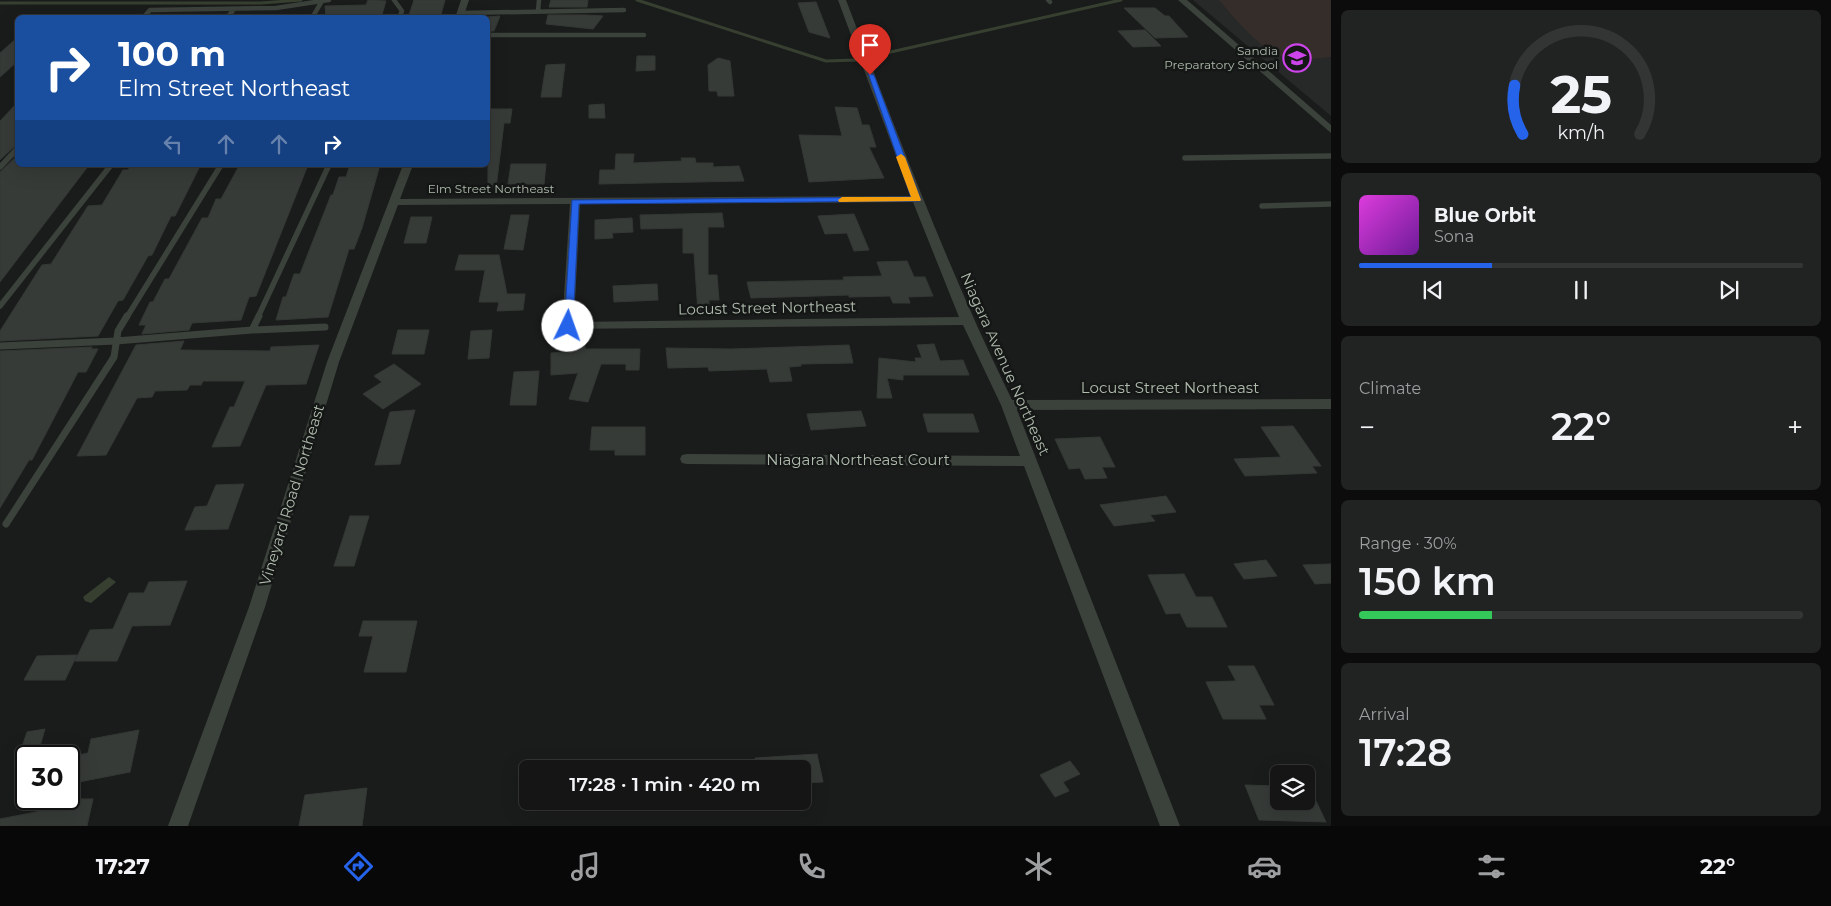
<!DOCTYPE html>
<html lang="en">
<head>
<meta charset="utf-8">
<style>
	:root { --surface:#141514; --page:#212222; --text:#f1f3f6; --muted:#9d9fa0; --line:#333434; --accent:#2563eb }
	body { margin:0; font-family:Montserrat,sans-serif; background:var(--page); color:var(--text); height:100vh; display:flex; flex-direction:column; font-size:19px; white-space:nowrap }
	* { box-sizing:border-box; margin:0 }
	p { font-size:16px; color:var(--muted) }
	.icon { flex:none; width:28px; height:28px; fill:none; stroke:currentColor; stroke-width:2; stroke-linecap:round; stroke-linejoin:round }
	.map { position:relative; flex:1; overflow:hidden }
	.side { display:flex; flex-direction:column; gap:10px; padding:10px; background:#0b0c0b; width:500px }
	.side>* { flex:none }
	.hud { position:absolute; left:15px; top:15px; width:475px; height:152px; border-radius:8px; box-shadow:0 5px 20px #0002,0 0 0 1px var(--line); background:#1a4fa0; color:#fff; overflow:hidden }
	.tools { position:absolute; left:1270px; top:765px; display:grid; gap:10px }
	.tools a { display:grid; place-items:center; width:45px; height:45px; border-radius:8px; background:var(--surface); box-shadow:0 5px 20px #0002,0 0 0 1px var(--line); font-size:25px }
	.speed { position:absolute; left:15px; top:745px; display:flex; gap:10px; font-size:25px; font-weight:700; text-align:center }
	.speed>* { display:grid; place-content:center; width:65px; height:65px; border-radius:50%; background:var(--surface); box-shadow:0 5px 20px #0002,0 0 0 1px var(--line); line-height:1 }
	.speed .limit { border:2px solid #111; border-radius:8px; background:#fff; color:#111 }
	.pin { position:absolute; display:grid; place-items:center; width:42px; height:42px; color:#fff; margin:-51px -21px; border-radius:50% 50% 50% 0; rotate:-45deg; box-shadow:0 0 5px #0007 }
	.pin .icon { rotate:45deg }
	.me { position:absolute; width:55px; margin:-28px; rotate:3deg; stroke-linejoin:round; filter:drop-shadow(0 0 4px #0008) }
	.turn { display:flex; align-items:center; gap:18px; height:105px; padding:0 20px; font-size:22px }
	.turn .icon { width:65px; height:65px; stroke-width:2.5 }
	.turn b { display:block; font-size:35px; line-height:42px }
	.lanes { display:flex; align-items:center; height:48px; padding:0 20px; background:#0003; justify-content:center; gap:25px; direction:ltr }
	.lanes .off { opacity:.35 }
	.big { font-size:38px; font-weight:600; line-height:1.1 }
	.side .widget { flex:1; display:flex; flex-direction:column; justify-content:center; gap:8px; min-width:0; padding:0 18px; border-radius:8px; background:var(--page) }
	.side .dial { align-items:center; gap:0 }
	.dial svg { height:130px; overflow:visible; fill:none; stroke:var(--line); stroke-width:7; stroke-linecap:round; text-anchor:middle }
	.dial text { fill:var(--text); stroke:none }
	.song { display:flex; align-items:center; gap:15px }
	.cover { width:60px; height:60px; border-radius:8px; background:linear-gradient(135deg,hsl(300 70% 55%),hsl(280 70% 35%)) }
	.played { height:5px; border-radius:2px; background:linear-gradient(90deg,var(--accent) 30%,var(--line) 30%) }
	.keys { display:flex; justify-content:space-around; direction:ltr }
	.heat { display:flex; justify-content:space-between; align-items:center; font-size:28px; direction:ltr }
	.charge { height:8px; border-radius:4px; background:linear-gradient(90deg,#34c759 30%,var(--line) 0) }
	.trip { position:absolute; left:519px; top:760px; width:292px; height:50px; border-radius:8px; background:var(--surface); box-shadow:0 5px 20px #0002,0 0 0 1px var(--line); font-weight:600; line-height:50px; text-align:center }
	.tab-bar { display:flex; height:80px; justify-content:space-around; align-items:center; background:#080808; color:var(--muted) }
	.tab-bar .icon { width:35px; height:35px }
	.tab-bar .current { color:var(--accent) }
	.tab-bar b { font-size:22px; color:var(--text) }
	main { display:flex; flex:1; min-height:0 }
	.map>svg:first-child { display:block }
	.built { fill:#262927 }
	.green { fill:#342d2a }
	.water { fill:#374030 }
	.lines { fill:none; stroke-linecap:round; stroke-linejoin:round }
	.stream { stroke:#374030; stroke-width:3 }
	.building { fill:#373b38; stroke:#343835 }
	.service-far2 { stroke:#3b413b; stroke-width:4.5 }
	.service-far1 { stroke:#3b413b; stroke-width:5.5 }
	.service { stroke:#3b413b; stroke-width:7 }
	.minor { fill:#3b413b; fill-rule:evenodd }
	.route { fill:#2563eb; stroke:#184099 }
	.slow { fill:#f59e0b }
	.labels { text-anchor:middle; stroke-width:5; stroke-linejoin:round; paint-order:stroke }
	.far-poi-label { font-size:12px; fill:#afbbad; stroke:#151716; text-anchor:end }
	.far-street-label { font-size:12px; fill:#afbbad; stroke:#151716 }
	.street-label { font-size:15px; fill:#afbbad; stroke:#151716 }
</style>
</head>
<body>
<main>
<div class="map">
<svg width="1331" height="826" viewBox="0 0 1331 826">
	<rect width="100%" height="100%" fill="#1a1c1b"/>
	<path class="built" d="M1193,0H1331V116Z"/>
	<path class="green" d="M1219,0H1331V57C1318,58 1304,60 1292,59C1264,55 1236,20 1219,0Z"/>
	<path class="water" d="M109,577L116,582L91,603L85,601L83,597Z"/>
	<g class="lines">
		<path class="stream" d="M637,0L826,61L856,60
			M0,3H261L301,0
			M873,56L1121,0"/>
	</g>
	<path class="building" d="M368,0L386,1L381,18H326L325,6L366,5Z
		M414,0H445L440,18H408Z
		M551,0H588L587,7H549Z
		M816,2L830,38L809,32L798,3Z
		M1124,8H1155L1165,16H1169L1188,37L1155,38Z
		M548,15H586L603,16L593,29L546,24Z
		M500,16L494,31H488V17Z
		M1145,30L1161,46L1133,47L1118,31Z
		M18,37V61L0,77V53Z
		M637,56H655V70L636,71Z
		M718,58L730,61L734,96H718L717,91H709L708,65Z
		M565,64L561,97H541L546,65Z
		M18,102V143L0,160V121Z
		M604,104L605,118H589V105Z
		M835,107L857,108L862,125H869L876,147H869L884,178L809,182L799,135L842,136Z
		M488,109H512L510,123H504L496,188L488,187Z
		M616,154H634L633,163L682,161L681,158H695L696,163H713V167L739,166L744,181L599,184L600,170H615Z
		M18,155V165H89L0,282V172Z
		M511,164H546L544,184H508Z
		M131,165H163L161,167L200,166L175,216H171L152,255L148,256L123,300L118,301L98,336L0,341V331L42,265L51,264L88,206L102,205L123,170H128Z
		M308,165L256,296L249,297L241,320L192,323L189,330L142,334L146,325H139L150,302H153L165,279H169L202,218H208L216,199H221L239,166Z
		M350,165H380L362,228L354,249H349L328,317L276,320L283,297H286L294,274H300L331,195H333L339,177H346Z
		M722,213L724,227H708V275H717L719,300H709V313H698L694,253H683V228L641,229L640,215Z
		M854,214L869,250L854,251L847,233L825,234L818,216Z
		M511,215H529L523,250L504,249Z
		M411,217H432L426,243H404Z
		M632,218L633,232L612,233L613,238L595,239V220Z
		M459,255H499L507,294H525L523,310L497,311L499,302H479L485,270H455Z
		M907,261L914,277H925L933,296L908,297L910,303H893L890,296L849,297V295L751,298L747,282L844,280L843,277L882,276L877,262Z
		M657,284L658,300L614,302L613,286Z
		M398,330H429L424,354H392Z
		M492,330L489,358L468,359L471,331Z
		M184,341L180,350L270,351L271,347L319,345L306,384L266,385L240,446L212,447L230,407H234L245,381H203L201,385H190L187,390L155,391L152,397L137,398L106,455L77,456L136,345Z
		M934,344L940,361L963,360L969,375H903V380L887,378L892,398H877L879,358L916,362L915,358H922L917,345Z
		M849,345L853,363L801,364V366L789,367L792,381L770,382L767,369L709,371L708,367L668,368L666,348L731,349Z
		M585,346V349H640L639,370H626V364H601L588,402L569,399L578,373L551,375V353L564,352V347Z
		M92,347L91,349H98L86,372H78L32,460H29L0,508V351Z
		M394,364L421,384L383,409L363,394L382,382L374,376Z
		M539,371L536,405H510L514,372Z
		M415,410L400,464L375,465L390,412Z
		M861,411L866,426L811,430L807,414Z
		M923,414H973L979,432H928Z
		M1293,426L1321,466H1312L1317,473L1245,476L1234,459L1281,457L1261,427Z
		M592,427H645V455H615V450H590Z
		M1100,437L1115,467H1102L1107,478L1085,479L1080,468L1069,469L1055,439Z
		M244,484L228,529L185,530L195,507L207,506L216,485Z
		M1166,496L1176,512L1150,515L1155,521L1114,526L1100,505Z
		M350,516H369L354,566H334Z
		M1266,560L1277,576L1244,579L1234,564Z
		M1331,564V583L1315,584L1303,565Z
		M1184,574L1196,597H1212L1227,627H1187L1180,613L1166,614L1148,575Z
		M187,581L170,625L132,626L117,661H75L90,630L113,629L129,593H144L149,582Z
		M363,621H417L406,672H364L373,636H359Z
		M77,655L65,680H24L37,656Z
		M1228,666H1254L1274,705H1259L1266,719H1223L1206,682L1236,681Z
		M45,729L37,756H19L27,732Z
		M139,730L130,772L69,784V757L88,753L91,739Z
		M817,754L823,782L802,783V769H756L755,758Z
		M1070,761L1080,774L1063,782L1069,791L1055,797L1040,775Z
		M1245,785L1279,786V801H1316L1326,822L1259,820Z
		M367,788L362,826H299L305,795Z
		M59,799H93L87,826H0V819L56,808Z"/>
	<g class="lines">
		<path class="service-far2" d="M394,0L402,11L399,18
			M1048,0L1050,2
			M538,11L539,0
			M461,13L624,10
			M143,18L150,10L276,8L322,1
			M227,18L234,9
			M312,18L322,1L329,0
			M488,35H644"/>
		<path class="service-far1" d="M1185,158L1331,156
			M0,167L18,148
			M1262,206L1331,204
			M0,306L111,165
			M127,317L221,165
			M258,317L329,165"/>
		<path class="service" d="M252,330L325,327
			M0,346L116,341L252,330L259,316
			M6,524L114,357L118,331L127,316"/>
		<path class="minor" d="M461,0H469L463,18H455Z
			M838,0H846C898,135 948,270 1012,400L1331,399V409L1017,410L1180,826H1160L1024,466L687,464L682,463L680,459L682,455L687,454L1020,456L1001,405L963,325L564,329L562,326L570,204L398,205L339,362L265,607L188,826H168L249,607L327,362L403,165H413L400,199L911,196ZM913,202L959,317L574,322L580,204Z
			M1178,0H1187L1331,125V133Z"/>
	</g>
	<path class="route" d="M868,73L874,75L921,200L920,201L579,204L573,326L568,330L564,329L572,200L911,197Z"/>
	<path class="slow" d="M901,154L905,157L921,200L920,201L839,202L838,200L842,197H911L896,157Z"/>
	<defs>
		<g id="school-ring" transform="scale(1.4375)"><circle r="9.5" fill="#151716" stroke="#ce44eb" stroke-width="1.5"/><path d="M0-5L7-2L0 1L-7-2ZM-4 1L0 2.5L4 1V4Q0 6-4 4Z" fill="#ce44eb"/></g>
	</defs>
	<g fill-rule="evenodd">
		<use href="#school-ring" x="1297" y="58"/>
	</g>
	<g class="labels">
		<g class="far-poi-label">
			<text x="1278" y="55">Sandia<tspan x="1278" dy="14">Preparatory School</tspan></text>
		</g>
		<g class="far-street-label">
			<text x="491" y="193">Elm Street Northeast</text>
		</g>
		<g class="street-label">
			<text transform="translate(767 308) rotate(-1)" y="5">Locust Street Northeast</text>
			<text transform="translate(1005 364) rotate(66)" y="5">Niagara Avenue Northeast</text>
			<text x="1170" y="393">Locust Street Northeast</text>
			<text x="858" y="465">Niagara Northeast Court</text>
			<text transform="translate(292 495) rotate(-73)" y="5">Vineyard Road Northeast</text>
		</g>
	</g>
</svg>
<div class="tools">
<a><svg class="icon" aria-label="layers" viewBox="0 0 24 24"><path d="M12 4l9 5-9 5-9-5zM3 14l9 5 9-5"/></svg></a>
</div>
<div class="speed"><div class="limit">30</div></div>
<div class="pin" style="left:870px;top:75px;background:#d93025"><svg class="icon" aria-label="arrive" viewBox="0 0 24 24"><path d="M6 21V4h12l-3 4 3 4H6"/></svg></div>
<svg class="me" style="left:568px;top:326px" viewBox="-20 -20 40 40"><circle r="19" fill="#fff"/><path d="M0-13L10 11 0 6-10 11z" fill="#2563eb"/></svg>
<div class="trip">17:28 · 1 min · 420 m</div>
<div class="hud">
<div class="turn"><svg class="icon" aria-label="right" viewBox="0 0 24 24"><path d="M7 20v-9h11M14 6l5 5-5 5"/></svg><div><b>100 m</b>Elm Street Northeast</div></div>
<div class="lanes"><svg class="icon off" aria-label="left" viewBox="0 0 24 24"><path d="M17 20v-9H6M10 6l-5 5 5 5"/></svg><svg class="icon off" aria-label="ahead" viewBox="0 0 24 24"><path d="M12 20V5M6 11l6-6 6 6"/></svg><svg class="icon off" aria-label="ahead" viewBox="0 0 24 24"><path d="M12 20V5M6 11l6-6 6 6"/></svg><svg class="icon" aria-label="right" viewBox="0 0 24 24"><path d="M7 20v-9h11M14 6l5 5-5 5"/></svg></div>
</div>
</div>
<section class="side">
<div class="widget dial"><svg viewBox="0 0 100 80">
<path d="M14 69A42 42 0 1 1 86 69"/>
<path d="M14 69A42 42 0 0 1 9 39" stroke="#2563eb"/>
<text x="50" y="56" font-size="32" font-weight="700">25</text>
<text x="50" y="72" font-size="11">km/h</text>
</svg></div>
<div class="widget">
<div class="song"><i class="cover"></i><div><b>Blue Orbit</b><p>Sona</p></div></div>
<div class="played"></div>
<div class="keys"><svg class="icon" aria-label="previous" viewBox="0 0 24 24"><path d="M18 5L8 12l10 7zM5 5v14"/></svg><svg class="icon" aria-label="pause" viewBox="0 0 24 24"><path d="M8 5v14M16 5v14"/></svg><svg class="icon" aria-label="next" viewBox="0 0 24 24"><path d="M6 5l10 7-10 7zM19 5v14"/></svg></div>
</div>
<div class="widget"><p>Climate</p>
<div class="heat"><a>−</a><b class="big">22°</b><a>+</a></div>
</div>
<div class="widget"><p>Range · 30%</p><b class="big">150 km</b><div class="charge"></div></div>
<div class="widget"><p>Arrival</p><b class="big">17:28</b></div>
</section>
</main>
<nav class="tab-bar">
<b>17:27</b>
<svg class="icon current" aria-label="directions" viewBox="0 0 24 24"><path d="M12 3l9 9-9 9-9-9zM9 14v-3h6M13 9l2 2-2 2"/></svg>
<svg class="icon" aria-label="music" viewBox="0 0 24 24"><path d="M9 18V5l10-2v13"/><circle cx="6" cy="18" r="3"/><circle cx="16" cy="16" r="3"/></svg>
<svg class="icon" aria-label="phone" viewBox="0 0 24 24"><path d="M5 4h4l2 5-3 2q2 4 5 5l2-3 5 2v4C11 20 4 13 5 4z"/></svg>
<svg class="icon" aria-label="climate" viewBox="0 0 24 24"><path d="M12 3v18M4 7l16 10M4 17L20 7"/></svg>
<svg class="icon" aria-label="car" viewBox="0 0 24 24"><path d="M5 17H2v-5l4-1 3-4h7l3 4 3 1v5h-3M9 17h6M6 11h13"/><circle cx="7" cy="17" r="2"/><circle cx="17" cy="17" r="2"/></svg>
<svg class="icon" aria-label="filters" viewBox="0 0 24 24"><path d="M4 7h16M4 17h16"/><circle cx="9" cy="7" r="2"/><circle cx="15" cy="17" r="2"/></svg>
<b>22°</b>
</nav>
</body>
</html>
